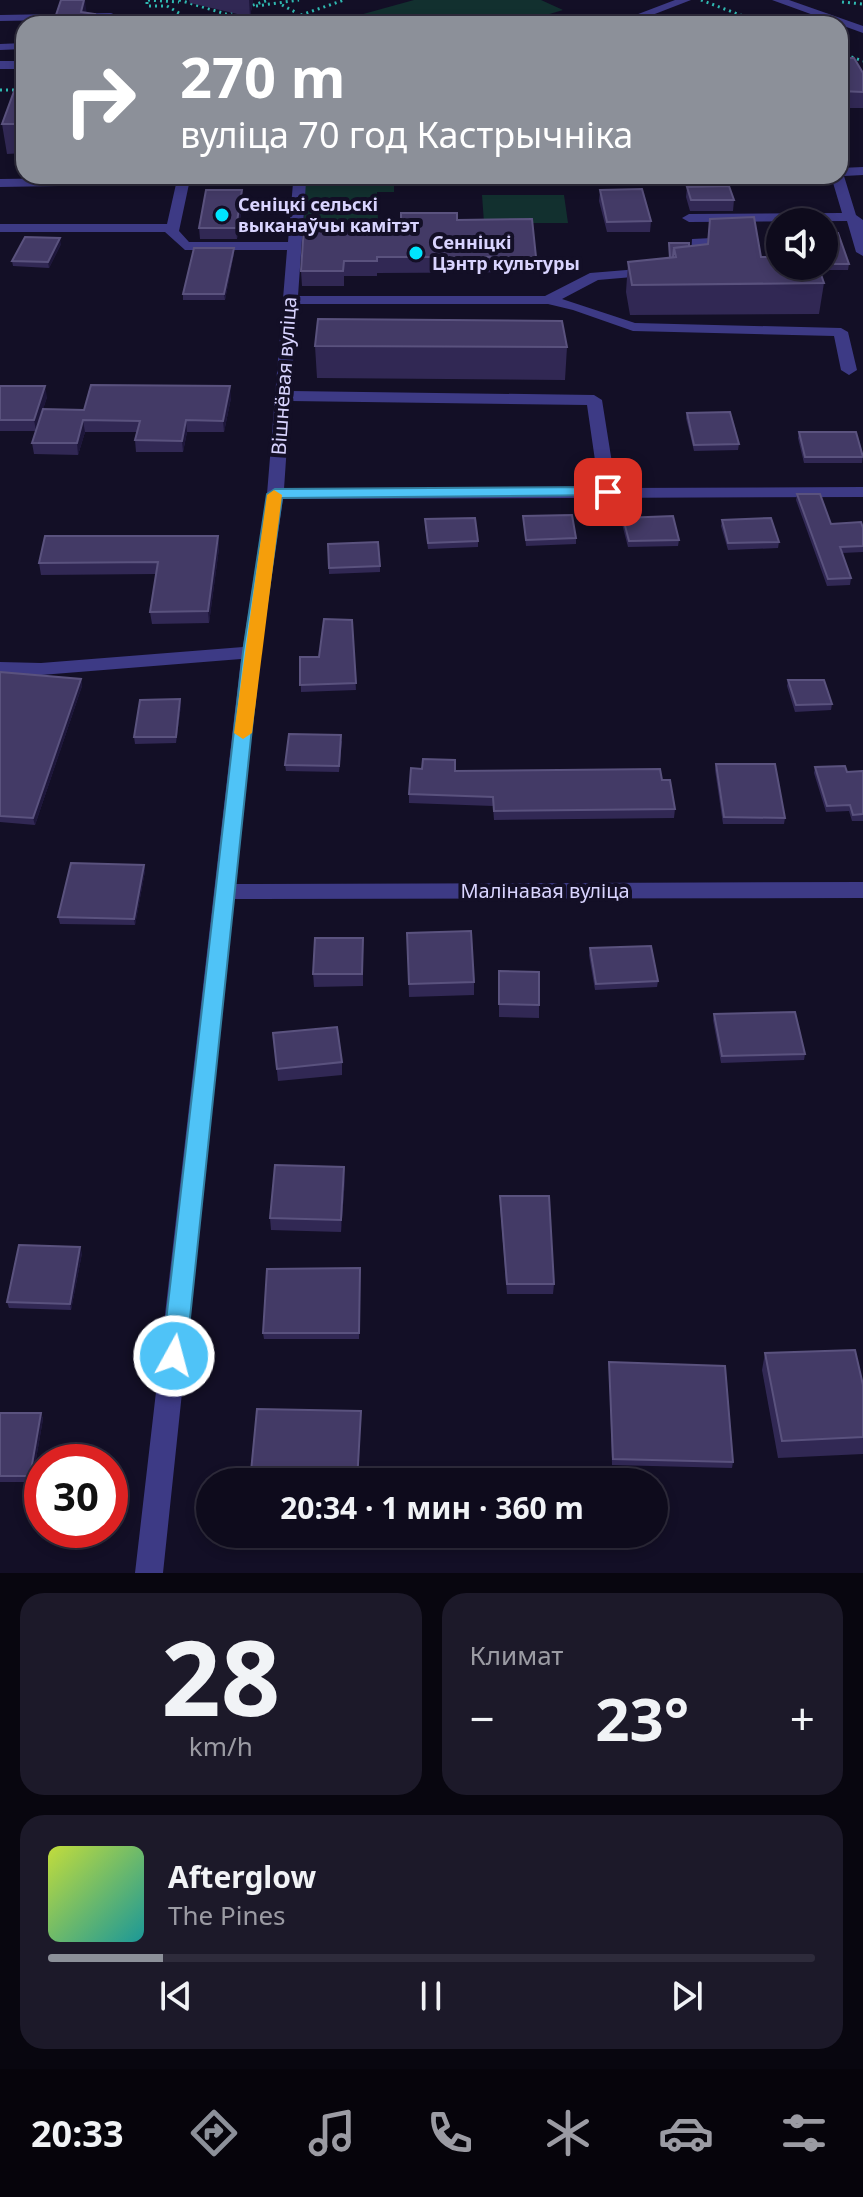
<!DOCTYPE html>
<html lang="ru">
<head>
<meta charset="utf-8">
<style>
	:root { --surface:#0e0b1c; --page:#1c1929; --text:#f1f3f6; --muted:#9b9ba3; --line:#2e2b3b; --accent:#8c9099 }
	body { margin:0; font-family:"Noto Sans",sans-serif; background:var(--page); color:var(--text); height:100vh; display:flex; flex-direction:column; font-size:30px; white-space:nowrap }
	* { box-sizing:border-box; margin:0 }
	p { font-size:26px; color:var(--muted) }
	.icon { flex:none; width:44px; height:44px; fill:none; stroke:currentColor; stroke-width:2; stroke-linecap:round; stroke-linejoin:round }
	.map { position:relative; height:1573px; overflow:hidden }
	.details { display:flex; flex-direction:column; gap:20px; padding:20px; background:#08060f; flex:1 }
	.details>* { flex:none }
	.guide { position:absolute; left:16px; top:16px; width:832px; height:168px; border-radius:24px; box-shadow:0 4px 12px #0003,0 0 0 2px var(--line); background:#8c9099; color:#fff; overflow:hidden }
	.buttons { position:absolute; left:766px; top:208px; display:grid; gap:16px }
	.buttons a { display:grid; place-items:center; width:72px; height:72px; border-radius:50%; background:var(--surface); box-shadow:0 4px 12px #0003,0 0 0 2px var(--line); font-size:40px }
	.speed { position:absolute; left:24px; top:1444px; display:flex; gap:16px; font-size:40px; font-weight:700; text-align:center }
	.speed>* { display:grid; place-content:center; width:104px; height:104px; border-radius:50%; background:var(--surface); box-shadow:0 4px 12px #0003,0 0 0 2px var(--line); line-height:1 }
	.speed .limit { border:12px solid #d22; background:#fff; color:#111 }
	.pin { position:absolute; display:grid; place-items:center; width:68px; height:68px; color:#fff; margin:-34px; border-radius:16px; box-shadow:0 4px 12px #0006 }
	.me { position:absolute; width:88px; margin:-44px; rotate:7deg; stroke-linejoin:round; filter:drop-shadow(0 0 6px #0008) }
	.turn { display:flex; align-items:center; gap:28px; height:168px; padding:0 32px; font-size:36px }
	.turn .icon { width:104px; height:104px; stroke-width:2.5 }
	.turn b { display:block; font-size:56px; line-height:68px }
	.big { font-size:60px; font-weight:700; line-height:1.1 }
	.details .card { flex:1; display:flex; flex-direction:column; justify-content:center; gap:12px; min-width:0; padding:0 28px; border-radius:24px; background:var(--page) }
	.details .dial { align-items:center; gap:0 }
	.dial b { font-size:104px; line-height:1 }
	.song { display:flex; align-items:center; gap:24px }
	.cover { width:96px; height:96px; border-radius:12px; background:linear-gradient(135deg,hsl(70 70% 55%),hsl(180 70% 35%)) }
	.played { height:8px; border-radius:4px; background:linear-gradient(90deg,var(--accent) 15%,var(--line) 15%) }
	.keys { display:flex; justify-content:space-around; direction:ltr }
	.heat { display:flex; justify-content:space-between; align-items:center; font-size:44px; direction:ltr }
	.details .tiles { flex:1; display:grid; gap:20px; grid-template-columns:1fr 1fr }
	.card:last-child { grid-column:span 2 }
	.trip { position:absolute; left:196px; top:1468px; width:472px; height:80px; border-radius:40px; background:var(--surface); box-shadow:0 4px 12px #0003,0 0 0 2px var(--line); font-weight:700; line-height:80px; text-align:center }
	.tab-bar { display:flex; height:128px; justify-content:space-around; align-items:center; background:#06040b; color:var(--muted) }
	.tab-bar .icon { width:56px; height:56px }
	.tab-bar .selected { color:var(--accent) }
	.tab-bar b { font-size:36px; color:var(--text) }
	.map>svg:first-child { display:block }
	.green { fill:#12302f }
	.lines { fill:none; stroke-linecap:round; stroke-linejoin:round }
	.path { stroke:#2fb8b0; stroke-width:3; stroke-dasharray:2 4; stroke-linecap:butt }
	.minor { fill:#3d3a85; fill-rule:evenodd }
	.wall { fill:#312854 }
	.shaded-wall { fill:#1d163a }
	.building { fill:#433a66; stroke:#5a527e; stroke-width:2 }
	.route { fill:#4fc3f7; stroke:#337fa1; stroke-width:2 }
	.slow { fill:#f59e0b }
	.poi-dot { fill:#00e5ff; stroke:#130f26; stroke-width:3 }
	.labels { text-anchor:middle; stroke-width:8; stroke-linejoin:round; paint-order:stroke }
	.far-poi-label { font-size:18px; font-weight:bold; fill:#d9d4ff; stroke:#130f26; text-anchor:start }
	.street-label { font-size:20px; fill:#d9d4ff; stroke:#130f26 }
</style>
</head>
<body>
<div class="map">
<svg width="863" height="1573" viewBox="0 0 863 1573">
	<rect width="100%" height="100%" fill="#130f26"/>
	<path class="green" d="M414,0H541L563,10L516,24H327Z
		M394,184V192H377L378,222L304,223L305,185Z
		M482,195H564L568,223H484Z"/>
	<g class="lines">
		<path class="path" d="M148,0L179,2
			M179,0L226,14L234,11
			M701,0L764,24
			M147,2V6H167L194,22H279
			M842,2L863,4
			M282,5L297,13
			M256,6L299,0
			M247,7L269,0
			M278,23L344,0
			M840,53L863,61
			M0,90H24
			M569,184L820,181"/>
		<path class="minor" d="M675,0H691L629,24H612Z
			M772,0H789L863,26V33Z
			M111,13L136,24H120L109,19L0,21V15Z
			M24,43V49L0,50V44Z
			M0,61H24V69H0Z
			M863,167V175L844,176L856,215L863,220V256L856,252L847,221L689,222L682,218L689,214L842,213L831,176H840V168Z
			M213,176H491L484,180L306,182L298,296H545L590,273L651,268L658,272L656,275L598,280L562,299L635,323L841,328L848,332L857,370L849,375L841,370L834,336L633,331L573,310L548,304H297L291,391L594,395L602,400L616,488L863,487V497L283,499L260,652L236,884L863,882V898L234,899L163,1573H135L241,659L41,675L0,674V662L41,663L243,647L267,494L287,250H185L165,232H0V224H167L176,184L0,187V179ZM293,183L288,242H189L179,231L189,184ZM290,401L587,405L599,488L284,489Z
			M732,237L739,241L737,244L704,246L702,269L690,272L692,239Z"/>
	</g>
	<path class="wall" d="M189,0H253L250,17L190,3Z
		M840,58L863,73V108H840Z
		M24,81V153L7,154L2,124Z
		M687,187L734,200L733,211H690L686,197Z
		M600,190L651,221L650,232H607L599,201Z
		M243,200L237,239H200L199,228Z
		M710,219L761,257L824,283L819,314L630,315L626,292L628,262L669,258V243L689,246L707,244Z
		M457,220L536,257V272L377,273V276H344V286H302L301,271L401,230Z
		M824,233L849,264L848,270H823L822,266H824Z
		M61,244L49,268L13,266L12,261Z
		M234,248V253L225,300H183V294Z
		M315,346L567,347L565,380L317,378Z
		M0,386L47,397L43,409L84,410L231,398L224,432H187L183,452H136L135,440L137,432H85L78,455L34,454L32,443L36,431H0Z
		M687,413L739,444L738,450L694,451L686,418Z
		M799,432L863,455L862,463H804L798,438Z
		M797,494L831,524L863,528V552L842,553L851,578L850,585L827,586L796,500Z
		M523,516L576,538V544L526,546Z
		M623,518L679,540L678,546L628,547L622,524Z
		M722,520L779,542L778,548L728,550L721,526Z
		M425,525L478,541V547L428,549Z
		M218,536L219,548L209,623L152,624L150,612L156,574L41,575L39,563Z
		M328,544L380,566V572L329,574Z
		M352,620L356,690L301,692L300,657H319Z
		M0,672L81,679L82,686L35,825L0,822Z
		M788,680L832,704L831,710L795,712L787,686Z
		M180,699L181,705L176,743L135,744L134,737Z
		M342,741L339,772L286,771L285,765Z
		M716,764L785,818L784,824H723L715,770Z
		M815,767L847,772L863,771V821H852L849,811L826,812L814,773Z
		M662,780L675,809L674,818L494,820L493,806L409,803V794Z
		M144,865L145,871L135,925L60,924L58,917Z
		M407,933L474,982V995L409,997Z
		M590,948L658,981L657,987L595,990L589,955Z
		M363,951V986L314,987L313,974Z
		M499,971L539,1005V1018L499,1017Z
		M714,1014L805,1054L804,1060L721,1063L713,1020Z
		M273,1033L342,1062V1075L278,1081Z
		M345,1179L341,1232L271,1230L270,1218Z
		M500,1196L554,1284L553,1294H507L500,1206Z
		M82,1253L71,1310L9,1308L7,1302Z
		M360,1268L359,1339H264L263,1333Z
		M765,1353L863,1385V1454L778,1458L762,1370Z
		M609,1362L733,1462L732,1468L612,1465Z
		M0,1413H41L43,1419L32,1482H0Z"/>
	<path class="shaded-wall" d="M84,0H85L88,24L81,12Z
		M249,0H253L250,17Z
		M242,190L243,200L237,239L236,228Z
		M60,238L61,244L49,268L48,262Z
		M234,248V253L225,300L224,294Z
		M45,386L47,397L36,431L34,420Z
		M230,386L231,398L224,432L223,421Z
		M83,420L85,432L78,455L77,443Z
		M186,420L187,432L183,452L182,441Z
		M218,536L219,548L209,623L208,611Z
		M81,679L82,686L35,825L33,818Z
		M180,699L181,705L176,743V737Z
		M144,865L145,871L135,925L134,919Z
		M344,1167L345,1179L341,1232V1220Z
		M80,1247L82,1253L71,1310L70,1304Z
		M41,1413L43,1419L32,1482L30,1476Z"/>
	<path class="building" d="M61,0H84L81,12L95,14L92,24H53Z
		M840,58H854L863,73V92L840,91Z
		M24,81V124H2L16,86L22,85Z
		M729,186L734,200H691L687,187Z
		M642,189L651,221L607,222L600,190Z
		M206,190H242L236,228H199Z
		M401,213H457V220L532,219L536,257H377V261H344L343,271H301L304,226L401,230Z
		M754,217L761,257H780V266H818L824,283L632,285L628,262L676,257L674,248L708,244L710,219Z
		M824,233H838L849,264H824Z
		M25,237L60,238L48,262L12,261Z
		M669,243H689V246L674,248L673,257L670,258Z
		M194,248H234L224,294H183Z
		M318,319L562,321L567,347L315,346Z
		M91,385L230,386L223,421L186,420L182,441L135,440L140,421L83,420L77,443H32L43,409L84,410Z
		M0,386H45L34,420H0Z
		M730,412L739,444L694,445L687,413Z
		M799,432H856L863,457H805Z
		M797,494H820L831,524L861,522L863,528V546L840,547L851,578L828,579Z
		M572,515L576,538L526,540L523,516Z
		M673,516L679,540L629,541L623,518Z
		M475,518L478,541L428,543L425,519Z
		M771,518L779,542L728,543L722,520Z
		M45,536H218L208,611L150,612L158,562L39,563Z
		M378,542L380,566L329,568L328,544Z
		M324,619L352,620L356,683L300,685V657H319Z
		M0,672L81,679L33,818L0,816Z
		M788,680H824L832,704L796,705Z
		M180,699L176,737H134L140,700Z
		M289,734L341,735L339,766L285,765Z
		M423,759L455,760V771L660,769L662,780H670L675,809L494,811L493,797L409,794L411,768L422,769Z
		M716,764H775L785,818L724,817Z
		M845,766L847,772L863,771V814L853,815L850,805L827,806L815,767Z
		M71,863L144,865L134,919L58,917Z
		M471,931L474,982L409,984L407,933Z
		M315,938H363L362,974H313Z
		M651,946L658,981L596,984L590,948Z
		M499,971L539,972V1005L499,1004Z
		M795,1012L805,1054L722,1056L714,1014Z
		M337,1027L342,1062L277,1069L273,1033Z
		M275,1165L344,1167L341,1220L270,1218Z
		M500,1196H549L554,1284H507Z
		M19,1245L80,1247L70,1304L7,1302Z
		M360,1268L359,1333H263L267,1269Z
		M855,1350L863,1385V1437L782,1441L765,1353Z
		M609,1362L725,1366L733,1462L613,1459Z
		M257,1409L361,1411L357,1482H250Z
		M0,1413H41L30,1476H0Z"/>
	<path class="route" d="M608,487L615,492L613,495L282,498L260,652L186,1356L182,1364L174,1367L165,1364L162,1356L243,652L267,494L275,489Z"/>
	<path class="slow" d="M274,490L282,495L252,733L243,739L234,733L267,495Z"/>
	<g class="poi-dot">
		<circle cx="222" cy="215" r="8"/>
		<circle cx="416" cy="253" r="8"/>
	</g>
	<g class="labels">
		<g class="far-poi-label">
			<text x="238" y="211">Сеніцкі сельскі<tspan x="238" dy="21">выканаўчы камітэт</tspan></text>
			<text x="432" y="249">Сенніцкі<tspan x="432" dy="21">Цэнтр культуры</tspan></text>
		</g>
		<g class="street-label">
			<text transform="translate(284 376) rotate(-86)" y="7">Вішнёвая вуліца</text>
			<text x="545" y="898">Малінавая вуліца</text>
		</g>
	</g>
</svg>
<div class="buttons">
<a><svg class="icon" aria-label="sound" viewBox="0 0 24 24"><path d="M4 9h4l5-4v14l-5-4H4zM17 9q2 3 0 6"/></svg></a>
</div>
<div class="speed"><div class="limit">30</div></div>
<div class="pin" style="left:608px;top:492px;background:#d93025"><svg class="icon" aria-label="arrive" viewBox="0 0 24 24"><path d="M6 21V4h12l-3 4 3 4H6"/></svg></div>
<svg class="me" style="left:174px;top:1356px" viewBox="-20 -20 40 40"><circle r="17" fill="#4fc3f7" stroke="#fff" stroke-width="3"/><path d="M0-11L8 9 0 5-8 9z" fill="#fff"/></svg>
<div class="trip">20:34 · 1 мин · 360 m</div>
<div class="guide">
<div class="turn"><svg class="icon" aria-label="right" viewBox="0 0 24 24"><path d="M7 20v-9h11M14 6l5 5-5 5"/></svg><div><b>270 m</b>вуліца 70 год Кастрычніка</div></div>
</div>
</div>
<section class="details">
<div class="tiles">
<div class="card dial"><b>28</b><p>km/h</p></div>
<div class="card"><p>Климат</p>
<div class="heat"><a>−</a><b class="big">23°</b><a>+</a></div>
</div>
<div class="card">
<div class="song"><i class="cover"></i><div><b>Afterglow</b><p>The Pines</p></div></div>
<div class="played"></div>
<div class="keys"><svg class="icon" aria-label="previous" viewBox="0 0 24 24"><path d="M18 5L8 12l10 7zM5 5v14"/></svg><svg class="icon" aria-label="pause" viewBox="0 0 24 24"><path d="M8 5v14M16 5v14"/></svg><svg class="icon" aria-label="next" viewBox="0 0 24 24"><path d="M6 5l10 7-10 7zM19 5v14"/></svg></div>
</div>
</div>
</section>
<nav class="tab-bar">
<b>20:33</b>
<svg class="icon selected" aria-label="directions" viewBox="0 0 24 24"><path d="M12 3l9 9-9 9-9-9zM9 14v-3h6M13 9l2 2-2 2"/></svg>
<svg class="icon" aria-label="music" viewBox="0 0 24 24"><path d="M9 18V5l10-2v13"/><circle cx="6" cy="18" r="3"/><circle cx="16" cy="16" r="3"/></svg>
<svg class="icon" aria-label="phone" viewBox="0 0 24 24"><path d="M5 4h4l2 5-3 2q2 4 5 5l2-3 5 2v4C11 20 4 13 5 4z"/></svg>
<svg class="icon" aria-label="climate" viewBox="0 0 24 24"><path d="M12 3v18M4 7l16 10M4 17L20 7"/></svg>
<svg class="icon" aria-label="car" viewBox="0 0 24 24"><path d="M5 17H2v-5l4-1 3-4h7l3 4 3 1v5h-3M9 17h6M6 11h13"/><circle cx="7" cy="17" r="2"/><circle cx="17" cy="17" r="2"/></svg>
<svg class="icon" aria-label="filters" viewBox="0 0 24 24"><path d="M4 7h16M4 17h16"/><circle cx="9" cy="7" r="2"/><circle cx="15" cy="17" r="2"/></svg>
</nav>
</body>
</html>
